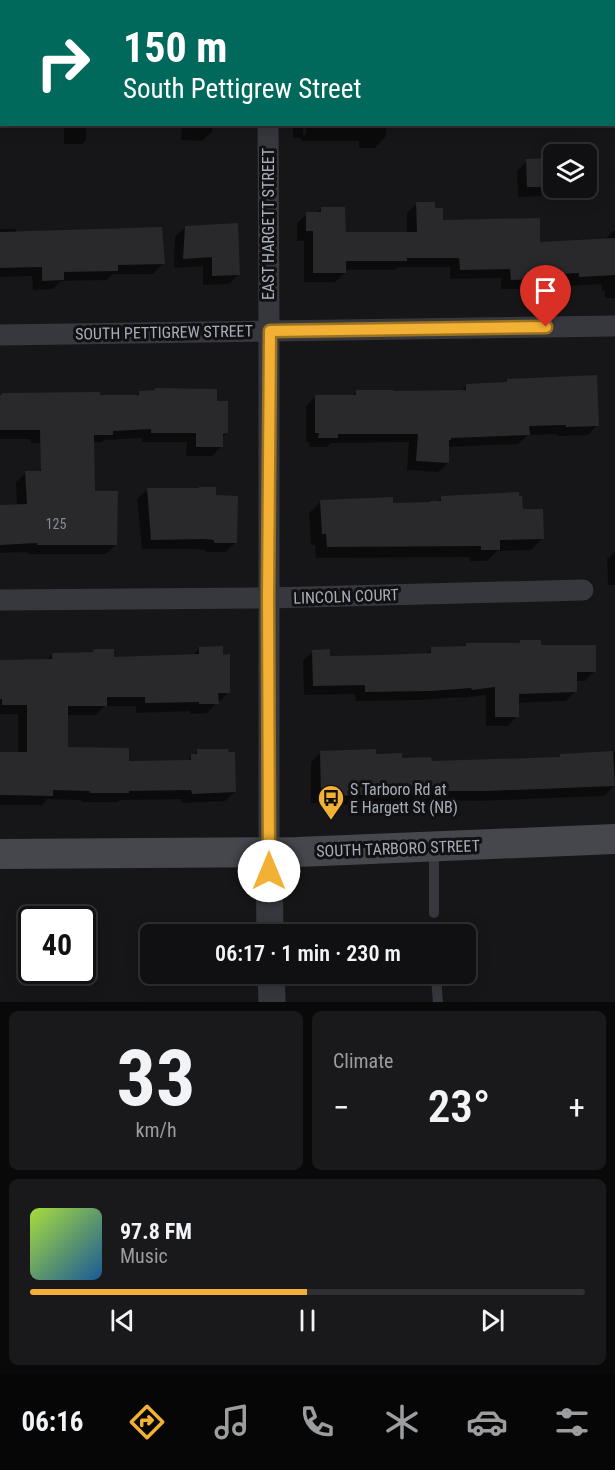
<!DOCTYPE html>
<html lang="en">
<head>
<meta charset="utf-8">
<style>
	:root { --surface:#101012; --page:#19191b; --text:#f1f3f6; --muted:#9c9d9f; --line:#303032; --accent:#f2b134 }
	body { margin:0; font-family:"Roboto Condensed",sans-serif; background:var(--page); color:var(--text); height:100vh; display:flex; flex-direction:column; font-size:22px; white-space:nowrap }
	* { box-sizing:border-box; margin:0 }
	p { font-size:20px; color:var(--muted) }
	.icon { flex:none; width:33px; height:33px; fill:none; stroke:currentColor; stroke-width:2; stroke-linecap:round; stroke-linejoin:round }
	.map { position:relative; height:1002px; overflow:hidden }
	.details { display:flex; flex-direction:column; gap:9px; padding:9px; background:#09090a; flex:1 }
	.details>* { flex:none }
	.guide { position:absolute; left:0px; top:0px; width:615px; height:126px; box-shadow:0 3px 15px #0003,0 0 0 2px var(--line); background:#00695c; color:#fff; overflow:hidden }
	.tools { position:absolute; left:543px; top:144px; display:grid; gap:12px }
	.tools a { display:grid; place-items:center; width:54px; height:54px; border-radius:9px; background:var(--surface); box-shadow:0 3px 15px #0003,0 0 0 2px var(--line); font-size:30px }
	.speed { position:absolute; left:18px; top:906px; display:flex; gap:12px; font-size:30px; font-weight:700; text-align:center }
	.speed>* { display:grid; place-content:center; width:78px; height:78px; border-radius:50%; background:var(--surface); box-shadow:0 3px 15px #0003,0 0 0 2px var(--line); line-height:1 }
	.speed .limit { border:3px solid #111; border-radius:9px; background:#fff; color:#111 }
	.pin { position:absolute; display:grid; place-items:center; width:51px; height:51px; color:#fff; margin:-62px -26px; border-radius:50% 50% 50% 0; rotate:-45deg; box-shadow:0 0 6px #0007 }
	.pin .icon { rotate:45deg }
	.me { position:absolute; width:66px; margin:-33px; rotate:0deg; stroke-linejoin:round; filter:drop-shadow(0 0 4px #0008) }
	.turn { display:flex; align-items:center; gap:21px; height:126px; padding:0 24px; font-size:27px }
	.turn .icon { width:78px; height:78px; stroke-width:2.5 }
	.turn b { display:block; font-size:42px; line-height:51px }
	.big { font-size:45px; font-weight:600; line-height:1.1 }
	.details .tile { flex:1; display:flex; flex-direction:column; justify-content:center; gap:9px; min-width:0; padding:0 21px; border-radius:9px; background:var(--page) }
	.details .dial { align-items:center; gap:0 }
	.dial b { font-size:78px; line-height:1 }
	.song { display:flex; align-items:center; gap:18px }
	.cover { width:72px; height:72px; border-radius:9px; background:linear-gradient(135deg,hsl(80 70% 55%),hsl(210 70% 35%)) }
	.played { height:6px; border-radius:3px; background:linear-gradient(90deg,var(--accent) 50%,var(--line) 50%) }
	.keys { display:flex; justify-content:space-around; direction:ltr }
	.heat { display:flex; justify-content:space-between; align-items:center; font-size:33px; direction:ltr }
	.details .tiles { flex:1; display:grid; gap:9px; grid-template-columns:1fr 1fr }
	.tile:last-child { grid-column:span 2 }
	.trip { position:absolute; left:140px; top:924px; width:336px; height:60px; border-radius:9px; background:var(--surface); box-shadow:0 3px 15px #0003,0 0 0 2px var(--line); font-weight:600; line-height:60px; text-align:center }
	.tab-bar { display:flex; height:96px; justify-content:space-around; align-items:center; background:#060607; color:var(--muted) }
	.tab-bar .icon { width:42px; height:42px }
	.tab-bar .selected { color:var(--accent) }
	.tab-bar b { font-size:27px; color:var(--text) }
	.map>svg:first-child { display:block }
	.shadow { fill:#0007 }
	.building { fill:#29292c }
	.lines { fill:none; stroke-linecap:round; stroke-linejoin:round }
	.service { stroke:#37383d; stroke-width:10 }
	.minor { stroke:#37383d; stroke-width:21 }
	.tertiary { stroke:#37383d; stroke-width:27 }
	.secondary { stroke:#45474d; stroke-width:30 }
	.route-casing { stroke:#9d7322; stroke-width:15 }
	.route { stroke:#f2b134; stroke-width:10 }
	.labels { text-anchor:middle; stroke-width:6; stroke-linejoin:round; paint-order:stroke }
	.number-label { font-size:14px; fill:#888b94 }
	.street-label { font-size:16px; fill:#a8adb8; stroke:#111113 }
	.poi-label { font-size:16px; fill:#a8adb8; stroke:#111113; text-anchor:start }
</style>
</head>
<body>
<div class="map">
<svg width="615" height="1002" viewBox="0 0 615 1002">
	<rect width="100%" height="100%" fill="#161618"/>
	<path class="shadow" d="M0,0H20V2H2V24H0Z
		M81,0H120V2H68L81,1Z
		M156,0H218V2H156Z
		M305,0H378L376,2H305Z
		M447,0H615V31L614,30V2H447Z
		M65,124H86V139L82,144H64V126Z
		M182,124H212V132L202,141L181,140Z
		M293,124H303V135H306V124H386V136L375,148H359V141H302L301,138H293Z
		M527,161L550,186L540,196L518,197L517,171Z
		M417,204L433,210L442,221L538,244L606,240V238L615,230V298H605V291H602V284L570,286V282L534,284L529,289H501V278L450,279V267H398L395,270H344L345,273L335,282H304V241H297V223L307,214L316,213L322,208L344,234H407V213Z
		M185,227L238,275L229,284L203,285V266L174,268L175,237Z
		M0,229H16V233L163,264L153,274H113L107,280L61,281L53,289L33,290L32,276L0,277Z
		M508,380L597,425L588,435L557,436V434L528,435L518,444L448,447V463L438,472L407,470L409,442L331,443L327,447H309L310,442H306V406L315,397L352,396L357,391L460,392L467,385L504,384Z
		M139,392L216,403L227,433L222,438V446L212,456H186L187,442H142V438L104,440L102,442L31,443L30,439H0V397L136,396Z
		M41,469L93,492L115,545L106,554H28V552L0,553V506H17L16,482L26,473H38Z
		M147,490L215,497L236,542L226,552H205V550L193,549H142L137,499Z
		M442,497L521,511L543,538L531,550L497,551L487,561H470V557L316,558L315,545H311L309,513L321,501L392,505L437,502Z
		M615,551V585H608L607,559Z
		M520,642L540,646L595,671L585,681H576V691L566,701L517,703V716L508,726H486V695L462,698V697L420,700L356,701L355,694L304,695L303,661L313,651L329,658L426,654L432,649L463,648L466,645L518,644Z
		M200,648L229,692L219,702H217L207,713L190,714V711L136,713V706H105L96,715H67L66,748L128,763L186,762L198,751L235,792L225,801L182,803V799L120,800L118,802H81V800L47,799L42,805H0V753H18V714H0V662L46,661L52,654H91L94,650L113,658L193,655Z
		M615,750V782H614V786L604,796L476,801L439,800L437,803L324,805V803H311V762L321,752L374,755L430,763L558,758L561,756L613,753Z"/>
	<path class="building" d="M550,158L551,187H527L526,159Z
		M416,202H435V208H443V220L540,218V242L615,238V275L579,277V273L540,275V279L511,280L510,269L460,270L459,258H407V261H346V273H313V231H306V212H321V207H345L346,232H417Z
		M238,223L240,275L212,276V257L183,259L185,226Z
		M162,227L165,264L118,265V271L64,272V280L42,281V267L0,268V232Z
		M597,375L599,426L566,427V425L529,426L530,435L451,438V440H449V463L416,461L418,434H338V438H318L319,433H315V395H356V390H393V391L466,390V384L507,382V379Z
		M155,388L217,389V401H228V433L223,434V447H196V433H151V429L113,431V435H94L95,491H118L117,545H37V543L0,545V505L27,504L25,471H41L40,430H0V395H2V393L100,392V395H139V391L155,390Z
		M199,487H216V495L238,496L237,543H214V540L204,539L151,540L147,488H199Z
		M519,492V496H522L523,509H543L544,539L500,540V550H481V546L327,547L326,534H322L320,500L393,497V503L430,502V501H441V496Z
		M520,640H541V645H596V672H577V692L519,694V717H495V687L472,690L471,688L431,691L365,692V685L313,686L312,650L330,649V656L383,655L431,653V647L466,646V643H520Z
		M223,646V655L230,654V693H218L219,704H199V702L145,703V697H107V706H68V747L129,748V761L191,760V754H197V749H229L228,752H235L236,792L192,794L191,790L129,791V793H90V791L53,790V796L0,795V752H27V705H2V699H0V660L52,659V653L93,652L94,649H114V657L199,654V647Z
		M376,749V754L402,753V758L431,757L432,761L560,757V754L613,751L615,786L487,791H448V793L390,794L334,796V794H321L320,751Z"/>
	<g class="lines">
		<path class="service" d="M434,913V848
			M436,978L438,1002"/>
		<path class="minor" d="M267,0V2
			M268,124L269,331V852
			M0,335L615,326
			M0,600L268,598L583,590"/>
		<path class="tertiary" d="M269,852L270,934
			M271,974L272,1002"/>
		<path class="secondary" d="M0,854L298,852L615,839"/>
	</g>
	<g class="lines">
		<g class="route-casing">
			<path id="route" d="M269,871L268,598L270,331L546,327"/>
		</g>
		<use href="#route" class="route"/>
	</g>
	<defs>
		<g id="bus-pin" transform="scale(1.35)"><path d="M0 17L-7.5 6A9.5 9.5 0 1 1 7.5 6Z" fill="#f2b134" stroke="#111113"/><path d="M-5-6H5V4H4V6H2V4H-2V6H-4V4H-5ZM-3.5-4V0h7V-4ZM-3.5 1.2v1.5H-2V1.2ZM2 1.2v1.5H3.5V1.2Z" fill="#111"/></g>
	</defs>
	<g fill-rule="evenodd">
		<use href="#bus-pin" x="331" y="798"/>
	</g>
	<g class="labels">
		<g class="number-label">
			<text x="56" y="529">125</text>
		</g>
		<g class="street-label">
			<text transform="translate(268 224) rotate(-90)" y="6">EAST HARGETT STREET</text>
			<text transform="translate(164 332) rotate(-1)" y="6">SOUTH PETTIGREW STREET</text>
			<text transform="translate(346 596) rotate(-2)" y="6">LINCOLN COURT</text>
			<text transform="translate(398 848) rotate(-2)" y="6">SOUTH TARBORO STREET</text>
		</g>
		<g class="poi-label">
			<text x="350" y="795">S Tarboro Rd at<tspan x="350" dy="18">E Hargett St (NB)</tspan></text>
		</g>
	</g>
</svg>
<div class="tools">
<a><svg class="icon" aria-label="layers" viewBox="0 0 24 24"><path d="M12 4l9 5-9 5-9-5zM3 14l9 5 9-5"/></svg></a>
</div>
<div class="speed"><div class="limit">40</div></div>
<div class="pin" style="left:546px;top:327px;background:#d93025"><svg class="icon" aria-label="arrive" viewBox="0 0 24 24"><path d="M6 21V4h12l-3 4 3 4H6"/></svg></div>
<svg class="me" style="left:269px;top:871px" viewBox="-20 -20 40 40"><circle r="19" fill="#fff"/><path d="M0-13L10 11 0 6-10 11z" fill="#f2b134"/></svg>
<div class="trip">06:17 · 1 min · 230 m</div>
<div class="guide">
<div class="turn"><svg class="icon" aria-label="right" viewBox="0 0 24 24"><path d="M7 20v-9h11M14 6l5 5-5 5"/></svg><div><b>150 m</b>South Pettigrew Street</div></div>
</div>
</div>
<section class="details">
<div class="tiles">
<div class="tile dial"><b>33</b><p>km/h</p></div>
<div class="tile"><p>Climate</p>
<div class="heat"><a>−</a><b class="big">23°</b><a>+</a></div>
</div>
<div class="tile">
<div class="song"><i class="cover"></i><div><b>97.8 FM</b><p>Music</p></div></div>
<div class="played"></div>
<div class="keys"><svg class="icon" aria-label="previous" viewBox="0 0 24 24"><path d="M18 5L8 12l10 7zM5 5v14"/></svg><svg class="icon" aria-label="pause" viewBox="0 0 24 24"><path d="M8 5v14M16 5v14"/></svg><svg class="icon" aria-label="next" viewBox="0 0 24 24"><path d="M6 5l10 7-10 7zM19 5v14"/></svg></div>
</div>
</div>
</section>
<nav class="tab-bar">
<b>06:16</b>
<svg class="icon selected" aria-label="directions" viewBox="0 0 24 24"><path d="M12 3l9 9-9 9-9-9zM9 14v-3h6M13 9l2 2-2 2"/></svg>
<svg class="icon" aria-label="music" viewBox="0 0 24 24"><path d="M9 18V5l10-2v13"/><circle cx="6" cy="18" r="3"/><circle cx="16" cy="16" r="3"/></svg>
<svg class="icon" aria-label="phone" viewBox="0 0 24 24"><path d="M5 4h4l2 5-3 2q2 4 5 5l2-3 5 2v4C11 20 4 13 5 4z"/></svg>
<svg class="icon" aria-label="climate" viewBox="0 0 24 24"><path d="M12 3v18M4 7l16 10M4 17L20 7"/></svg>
<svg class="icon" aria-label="car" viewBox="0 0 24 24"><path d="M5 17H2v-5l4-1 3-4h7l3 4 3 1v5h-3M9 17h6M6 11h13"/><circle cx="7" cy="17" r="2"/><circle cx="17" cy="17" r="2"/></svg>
<svg class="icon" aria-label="filters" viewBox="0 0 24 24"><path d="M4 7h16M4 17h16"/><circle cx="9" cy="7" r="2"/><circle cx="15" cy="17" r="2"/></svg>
</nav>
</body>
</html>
